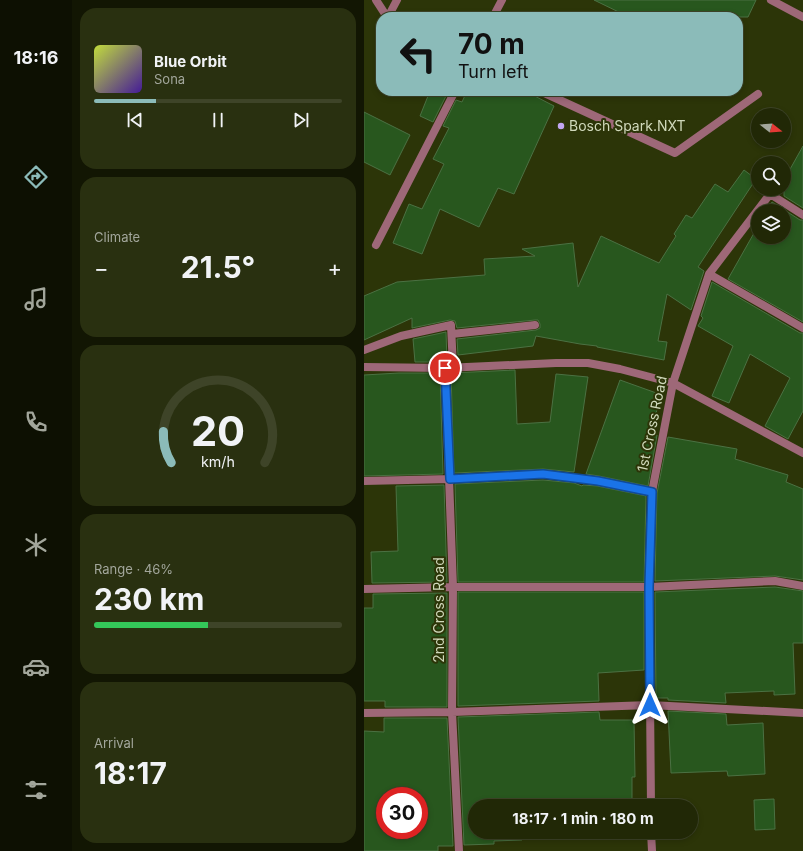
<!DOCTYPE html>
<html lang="en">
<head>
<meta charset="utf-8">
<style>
	:root { --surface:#212806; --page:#293010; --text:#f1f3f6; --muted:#a2a69b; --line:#3e4428; --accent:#8bbbb9 }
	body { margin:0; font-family:Inter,sans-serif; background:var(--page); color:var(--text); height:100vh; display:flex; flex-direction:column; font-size:15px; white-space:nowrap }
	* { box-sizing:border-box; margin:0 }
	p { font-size:13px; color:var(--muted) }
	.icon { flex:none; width:22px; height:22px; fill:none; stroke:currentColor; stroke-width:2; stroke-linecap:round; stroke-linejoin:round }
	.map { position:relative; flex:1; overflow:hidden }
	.drawer { display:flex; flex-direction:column; gap:8px; padding:8px; background:#121603; width:292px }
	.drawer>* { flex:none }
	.guide { position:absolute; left:12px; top:12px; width:367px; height:84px; border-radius:16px; box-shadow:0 2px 6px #0003,0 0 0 1px var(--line); background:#8bbbb9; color:#111; overflow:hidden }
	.needle { width:26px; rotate:107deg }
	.tools { position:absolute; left:387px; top:108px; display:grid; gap:8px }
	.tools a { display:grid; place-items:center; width:40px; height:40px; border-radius:50%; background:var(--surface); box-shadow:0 2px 6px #0003,0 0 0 1px var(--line); font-size:20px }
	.speed { position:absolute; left:12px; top:787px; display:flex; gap:8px; font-size:20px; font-weight:700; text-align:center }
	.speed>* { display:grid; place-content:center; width:52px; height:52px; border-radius:50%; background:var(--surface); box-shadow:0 2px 6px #0003,0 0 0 1px var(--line); line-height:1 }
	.speed .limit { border:6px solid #d22; background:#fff; color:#111 }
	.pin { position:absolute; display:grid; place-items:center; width:34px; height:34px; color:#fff; margin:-17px; border:2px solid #fff; border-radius:50%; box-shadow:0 1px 4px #0007 }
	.me { position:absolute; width:44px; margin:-22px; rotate:0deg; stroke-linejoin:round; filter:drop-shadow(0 0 3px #0008) }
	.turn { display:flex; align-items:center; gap:14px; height:84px; padding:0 16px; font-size:18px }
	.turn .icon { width:52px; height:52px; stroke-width:2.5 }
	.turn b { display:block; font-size:28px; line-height:34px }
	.big { font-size:30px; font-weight:700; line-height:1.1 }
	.drawer .tile { flex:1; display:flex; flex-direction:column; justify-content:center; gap:6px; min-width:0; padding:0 14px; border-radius:16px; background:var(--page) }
	.drawer .dial { align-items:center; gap:0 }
	.dial svg { height:104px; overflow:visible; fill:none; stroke:var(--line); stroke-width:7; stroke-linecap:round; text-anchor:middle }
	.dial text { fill:var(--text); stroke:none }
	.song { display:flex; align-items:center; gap:12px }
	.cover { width:48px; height:48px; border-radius:6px; background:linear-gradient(135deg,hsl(70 70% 55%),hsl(260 70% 35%)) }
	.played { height:4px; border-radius:2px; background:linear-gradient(90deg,var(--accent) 25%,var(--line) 25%) }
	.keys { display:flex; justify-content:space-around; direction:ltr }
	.heat { display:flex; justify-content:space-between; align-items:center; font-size:22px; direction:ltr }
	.charge { height:6px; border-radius:3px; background:linear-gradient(90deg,#34c759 46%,var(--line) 0) }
	.trip { position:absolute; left:104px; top:799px; width:230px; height:40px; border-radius:20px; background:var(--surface); box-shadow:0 2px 6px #0003,0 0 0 1px var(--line); font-weight:700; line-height:40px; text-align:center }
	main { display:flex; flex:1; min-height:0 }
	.tab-bar { display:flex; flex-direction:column; width:72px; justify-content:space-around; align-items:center; background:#0d1002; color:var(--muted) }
	.tab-bar .icon { width:28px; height:28px }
	.tab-bar .selected { color:var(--accent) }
	.tab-bar b { font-size:18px; color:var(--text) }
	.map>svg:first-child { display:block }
	.building { fill:#28571e; stroke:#4b7143; fill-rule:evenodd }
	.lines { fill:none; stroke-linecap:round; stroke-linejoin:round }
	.lane { stroke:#9e6878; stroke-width:8 }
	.street { stroke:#9e6878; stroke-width:8 }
	.route-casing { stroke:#114b97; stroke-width:10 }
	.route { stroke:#1a73e8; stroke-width:7 }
	.poi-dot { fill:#c2a7f2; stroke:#2c3508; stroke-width:1.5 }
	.labels { text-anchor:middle; stroke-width:4; stroke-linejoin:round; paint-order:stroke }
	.poi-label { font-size:14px; fill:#d0d9bb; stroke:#2c3508; text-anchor:start }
	.street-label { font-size:14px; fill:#d0d9bb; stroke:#2c3508 }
</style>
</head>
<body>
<main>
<nav class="tab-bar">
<b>18:16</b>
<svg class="icon selected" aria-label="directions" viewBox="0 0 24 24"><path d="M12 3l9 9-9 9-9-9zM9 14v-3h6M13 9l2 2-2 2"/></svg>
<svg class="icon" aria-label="music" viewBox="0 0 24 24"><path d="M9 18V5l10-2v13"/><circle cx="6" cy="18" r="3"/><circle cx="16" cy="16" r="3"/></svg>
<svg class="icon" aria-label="phone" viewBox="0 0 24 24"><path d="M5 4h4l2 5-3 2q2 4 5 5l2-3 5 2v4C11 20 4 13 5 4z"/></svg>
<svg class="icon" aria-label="climate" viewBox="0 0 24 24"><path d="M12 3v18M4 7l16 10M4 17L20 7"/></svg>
<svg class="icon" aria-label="car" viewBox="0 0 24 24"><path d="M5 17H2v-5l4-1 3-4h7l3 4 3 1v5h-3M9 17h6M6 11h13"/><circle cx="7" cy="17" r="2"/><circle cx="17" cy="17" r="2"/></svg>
<svg class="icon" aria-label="filters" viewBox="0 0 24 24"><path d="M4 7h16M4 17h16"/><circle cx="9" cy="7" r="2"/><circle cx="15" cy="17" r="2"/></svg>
</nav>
<section class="drawer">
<div class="tile">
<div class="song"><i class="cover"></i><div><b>Blue Orbit</b><p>Sona</p></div></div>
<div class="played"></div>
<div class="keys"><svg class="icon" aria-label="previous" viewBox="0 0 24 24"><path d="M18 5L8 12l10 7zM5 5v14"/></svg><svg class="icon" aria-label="pause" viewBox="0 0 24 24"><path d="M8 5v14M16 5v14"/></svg><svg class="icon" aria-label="next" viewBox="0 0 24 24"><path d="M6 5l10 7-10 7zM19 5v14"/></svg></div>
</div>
<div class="tile"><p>Climate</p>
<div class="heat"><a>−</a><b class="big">21.5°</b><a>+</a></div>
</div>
<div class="tile dial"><svg viewBox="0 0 100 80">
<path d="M14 69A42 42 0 1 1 86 69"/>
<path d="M14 69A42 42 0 0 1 8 45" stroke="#8bbbb9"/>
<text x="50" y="56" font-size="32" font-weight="700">20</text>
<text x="50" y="72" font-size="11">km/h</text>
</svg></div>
<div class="tile"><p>Range · 46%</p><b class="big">230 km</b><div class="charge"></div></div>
<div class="tile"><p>Arrival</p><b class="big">18:17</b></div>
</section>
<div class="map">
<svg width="439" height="851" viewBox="0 0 439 851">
	<rect width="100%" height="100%" fill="#2c3508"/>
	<path class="building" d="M230,0H392L384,17H265Z
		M66,91H69L82,96L69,122L56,116Z
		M103,91H161L190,106L150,194L134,188L115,227L76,209L58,254L29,243L45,204L58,209L80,164L69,159L85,128L79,126L92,100L98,102Z
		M0,112L46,135L26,175L0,162Z
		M439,146V208L420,196V180Z
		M380,170L392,179L334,267L340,271L327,310L303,294L294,341L303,342L300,360L233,347V346L216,344L172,336L169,346L94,355L93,339L172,330L176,328V324L174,320H171L93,328L91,321L86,320L48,328V318L0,340V296L33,282L121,275L120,259L171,256L158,249L209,243L214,287L237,236L295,263L312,236L310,234L322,215L328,218L351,184L364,192Z
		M408,202L436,220H439V322L364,279L394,226V237H420V211H403Z
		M348,282L436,333H439V411L424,439L401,426L426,378L386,354L365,403L348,396L369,346L334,326L339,318L337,316Z
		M82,332L83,362H51L49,339Z
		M151,370L153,424L186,422L192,374L224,377L210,472L179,469L90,473L87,373Z
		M35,373H76L79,474L0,476V375Z
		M256,380L298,395L285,434L293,435L284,486L235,476L222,474Z
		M304,437L373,449L371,459L424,475L422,482L439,489V580L411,576L291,581L293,493Z
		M179,480L210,483L218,486L219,485L233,486L282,496L280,582H94L91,484Z
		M80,485L83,582L8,583L7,552L34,551L32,486Z
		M411,587L439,591V643H429L431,694L410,695V691L361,693L362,703L304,700V698H292L291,592Z
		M94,592H280V670L234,673L235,701L94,706Z
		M83,593V707H21V701H0V608H9V594Z
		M304,711L362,714L363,725L399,723L401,774L364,776L363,771L307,773Z
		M235,712L236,720H270L271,777H268V806H111V832L213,833H186V836L158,837V840L130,841V844L100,845L94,717Z
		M20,718H83L89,846H74V851H0V731L20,732ZM21,794H55V830H21Z
		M410,799L411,829L391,830L390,800Z"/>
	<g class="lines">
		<path class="lane" d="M12,0L23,17
			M407,0L439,17
			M24,17L33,0
			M129,17L138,0
			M176,91L311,153L394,94
			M12,245L91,91"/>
		<path class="street" d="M345,274L439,328
			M88,334L171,325
			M0,350L37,336L87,325L89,368
			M0,367L81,368L192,363H224L256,369L309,383L439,453
			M81,368L89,587L88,712L95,851
			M0,481L86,479L179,474L234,481L288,492
			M0,589L89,587H285L411,581L439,586
			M0,713L88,712L286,705L439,713
			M287,806L285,587L288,492L309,383L345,274L406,194L439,215
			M287,832L288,851"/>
	</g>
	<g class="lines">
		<g class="route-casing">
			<path id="route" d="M81,368L86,479L179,474L234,481L288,492L285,587L286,705"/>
		</g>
		<use href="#route" class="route"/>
	</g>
	<circle class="poi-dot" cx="197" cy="126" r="4"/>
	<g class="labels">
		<g class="poi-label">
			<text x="205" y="131">Bosch Spark.NXT</text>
		</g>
		<g class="street-label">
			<text transform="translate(288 424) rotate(-78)" y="5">1st Cross Road</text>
			<text transform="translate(75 610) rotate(-90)" y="5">2nd Cross Road</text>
		</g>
	</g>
</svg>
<div class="tools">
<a><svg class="needle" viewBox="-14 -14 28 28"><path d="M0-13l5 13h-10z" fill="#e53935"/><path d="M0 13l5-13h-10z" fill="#a2a69b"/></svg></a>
<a><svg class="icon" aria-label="search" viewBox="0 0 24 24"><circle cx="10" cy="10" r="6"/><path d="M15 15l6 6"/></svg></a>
<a><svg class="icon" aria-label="layers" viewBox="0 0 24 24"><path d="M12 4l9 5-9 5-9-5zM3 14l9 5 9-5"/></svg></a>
</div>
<div class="speed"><div class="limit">30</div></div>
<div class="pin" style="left:81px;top:368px;background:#d93025"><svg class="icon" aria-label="arrive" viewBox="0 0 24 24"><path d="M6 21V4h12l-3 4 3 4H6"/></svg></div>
<svg class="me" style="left:286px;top:705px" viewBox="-20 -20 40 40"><path d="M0-17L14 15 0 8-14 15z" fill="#1a73e8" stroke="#fff" stroke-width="4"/></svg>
<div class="trip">18:17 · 1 min · 180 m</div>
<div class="guide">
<div class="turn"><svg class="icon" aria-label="left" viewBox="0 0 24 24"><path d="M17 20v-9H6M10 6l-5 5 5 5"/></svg><div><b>70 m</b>Turn left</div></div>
</div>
</div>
</main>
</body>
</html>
